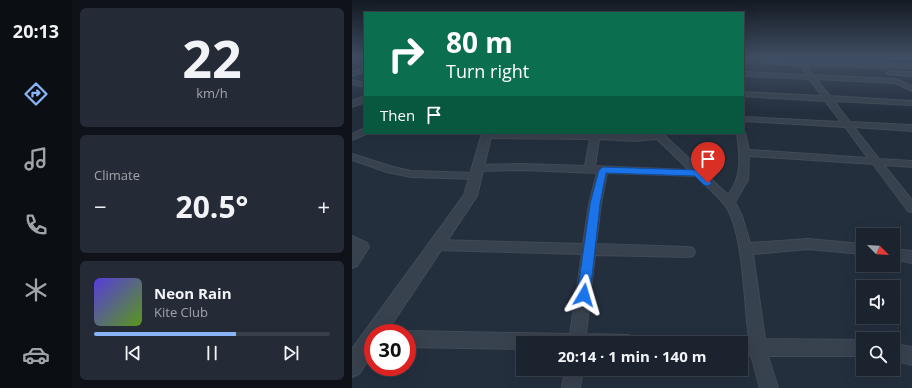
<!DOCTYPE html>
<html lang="en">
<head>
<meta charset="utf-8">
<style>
	:root { --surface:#1b232e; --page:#242b36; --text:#f1f3f6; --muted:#a0a4aa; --line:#39404a; --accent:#8ab4f8 }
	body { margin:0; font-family:"Open Sans",sans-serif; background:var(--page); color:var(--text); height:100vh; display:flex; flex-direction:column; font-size:15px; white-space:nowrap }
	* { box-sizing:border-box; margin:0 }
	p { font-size:13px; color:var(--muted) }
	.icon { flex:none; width:22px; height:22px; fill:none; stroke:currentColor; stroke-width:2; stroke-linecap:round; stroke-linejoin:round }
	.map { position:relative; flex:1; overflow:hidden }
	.panel { display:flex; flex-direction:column; gap:8px; padding:8px; background:#0f1319; width:280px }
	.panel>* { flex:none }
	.guide { position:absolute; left:12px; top:12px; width:380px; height:122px; border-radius:0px; box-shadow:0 4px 16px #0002,0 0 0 1px var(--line); background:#0b6e4f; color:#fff; overflow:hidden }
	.needle { width:26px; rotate:114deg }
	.controls { position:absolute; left:504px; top:228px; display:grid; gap:8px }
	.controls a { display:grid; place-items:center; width:44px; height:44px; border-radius:0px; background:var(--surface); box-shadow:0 4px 16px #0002,0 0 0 1px var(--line); font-size:20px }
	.speed { position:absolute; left:12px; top:324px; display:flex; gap:8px; font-size:20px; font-weight:700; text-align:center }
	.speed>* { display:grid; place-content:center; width:52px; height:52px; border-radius:50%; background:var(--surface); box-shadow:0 4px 16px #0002,0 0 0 1px var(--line); line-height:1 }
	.speed .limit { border:6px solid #d22; background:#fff; color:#111 }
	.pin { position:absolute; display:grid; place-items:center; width:34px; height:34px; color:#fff; margin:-41px -17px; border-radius:50% 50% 50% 0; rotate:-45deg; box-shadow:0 0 4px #0007 }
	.pin .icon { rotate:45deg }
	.me { position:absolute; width:44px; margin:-22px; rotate:7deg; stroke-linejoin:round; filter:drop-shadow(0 0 3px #0008) }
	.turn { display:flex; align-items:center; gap:14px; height:84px; padding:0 16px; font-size:18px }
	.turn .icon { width:52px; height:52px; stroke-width:2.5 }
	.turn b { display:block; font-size:28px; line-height:34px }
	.then { display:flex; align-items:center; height:38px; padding:0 16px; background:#0003; gap:8px; font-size:15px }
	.big { font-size:30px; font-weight:700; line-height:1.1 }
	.panel .card { flex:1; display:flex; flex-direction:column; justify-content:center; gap:6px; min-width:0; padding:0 14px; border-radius:6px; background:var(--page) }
	.panel .dial { align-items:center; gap:0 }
	.dial b { font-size:52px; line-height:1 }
	.song { display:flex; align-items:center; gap:12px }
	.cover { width:48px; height:48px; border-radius:6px; background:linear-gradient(135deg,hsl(250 70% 55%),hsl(90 70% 35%)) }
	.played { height:4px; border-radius:2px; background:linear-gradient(90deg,var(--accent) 60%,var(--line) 60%) }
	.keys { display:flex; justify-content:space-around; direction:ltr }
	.heat { display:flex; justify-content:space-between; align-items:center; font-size:22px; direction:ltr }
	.trip { position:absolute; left:164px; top:336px; width:232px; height:40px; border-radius:0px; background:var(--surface); box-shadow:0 4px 16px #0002,0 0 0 1px var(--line); font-weight:700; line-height:40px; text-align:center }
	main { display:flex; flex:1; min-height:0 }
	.dock { display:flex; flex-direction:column; width:72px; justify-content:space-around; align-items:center; background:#0b0e12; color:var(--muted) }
	.dock .icon { width:28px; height:28px }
	.dock .selected { color:var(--accent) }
	.dock b { font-size:18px; color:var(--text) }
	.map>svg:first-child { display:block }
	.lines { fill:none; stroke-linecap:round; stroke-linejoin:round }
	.minor-casing { stroke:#414a57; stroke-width:2 }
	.tertiary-casing { stroke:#414a57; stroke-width:2 }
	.minor { fill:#38414e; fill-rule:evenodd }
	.tertiary { fill:#38414e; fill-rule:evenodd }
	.route { fill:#1a73e8; stroke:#114b97 }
</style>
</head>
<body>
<main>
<nav class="dock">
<b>20:13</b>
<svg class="icon selected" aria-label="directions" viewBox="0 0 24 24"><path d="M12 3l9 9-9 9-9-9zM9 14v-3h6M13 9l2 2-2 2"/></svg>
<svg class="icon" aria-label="music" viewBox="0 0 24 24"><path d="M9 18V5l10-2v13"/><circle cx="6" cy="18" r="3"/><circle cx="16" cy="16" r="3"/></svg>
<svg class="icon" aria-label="phone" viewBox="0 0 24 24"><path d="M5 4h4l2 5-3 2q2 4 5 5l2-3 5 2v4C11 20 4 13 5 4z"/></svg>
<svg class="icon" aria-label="climate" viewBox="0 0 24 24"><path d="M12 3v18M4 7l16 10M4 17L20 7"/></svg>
<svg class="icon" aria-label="car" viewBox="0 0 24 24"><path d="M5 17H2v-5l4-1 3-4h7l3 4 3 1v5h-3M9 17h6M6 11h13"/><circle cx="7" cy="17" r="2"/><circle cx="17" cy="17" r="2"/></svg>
</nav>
<section class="panel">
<div class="card dial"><b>22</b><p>km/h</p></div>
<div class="card"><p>Climate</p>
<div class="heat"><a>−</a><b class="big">20.5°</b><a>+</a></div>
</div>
<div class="card">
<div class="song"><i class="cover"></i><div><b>Neon Rain</b><p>Kite Club</p></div></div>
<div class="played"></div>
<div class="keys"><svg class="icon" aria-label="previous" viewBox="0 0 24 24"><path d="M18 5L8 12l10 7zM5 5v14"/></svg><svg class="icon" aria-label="pause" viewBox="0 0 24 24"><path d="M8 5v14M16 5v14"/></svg><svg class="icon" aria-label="next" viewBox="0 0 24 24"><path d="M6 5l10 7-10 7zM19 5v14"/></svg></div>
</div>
</section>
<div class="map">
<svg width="560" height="388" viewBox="0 0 560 388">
	<rect width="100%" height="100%" fill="#242f3e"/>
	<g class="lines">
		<g class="minor-casing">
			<path id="minor" d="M391,57L451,62L560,64V68L455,66L461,75L544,79L560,86V91L543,83L464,79L478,96L560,101V105L482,101L498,122L560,125V131L502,127L527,159L560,161V167L532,165L560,200V212L556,211L521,164L397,156L396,180L383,202L390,216L398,243L456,239L511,244V254L456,249L401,254L413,339L511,340V356H416L426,388H408L399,355H389V343H382L389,339H397C392,305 392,229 372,204C364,194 353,185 344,176L255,173L249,204L244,244L336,247L341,248L343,252L341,256L336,257L243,255L234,334L276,335L282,337L284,343H171V349L55,347V333H50L55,331L218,334L230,254L85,250L80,249L79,245L80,241L85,240L231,244L237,204L245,173L171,170L126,171L121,168L126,165L171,164L233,166L238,139L134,138L131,137L130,135L131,133H248L282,135L313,133L312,135L376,195C391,176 388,155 385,133H391V131L393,133L397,150L516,158L493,127L391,121V117L489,122L473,101L391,96V92L470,96L457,79L391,76V72L454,75L449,66L391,61ZM247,139L282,141L305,139L337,170L243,166Z
				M13,67V71L0,76V72Z
				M537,71L560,72V76L535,74L534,73Z
				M0,80L13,83V87L0,84Z
				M13,128V133H16L0,140V134Z
				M0,154L41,167L59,171L124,173L129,176L124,179L59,177L35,172L0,160Z
				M0,236L15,243L17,247L5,266L0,268V251L2,248L0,247Z
				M541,249L560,251V263L541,259Z
				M541,344L560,347V365L541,360Z
				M213,369H231L228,388H210Z"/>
		</g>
		<g class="tertiary-casing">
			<path id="tertiary" d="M13,96V102L0,107V101Z
				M130,133H140L125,196L34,333H21V353L7,374L0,377V349L112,195Z"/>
		</g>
		<use href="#minor" class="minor"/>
		<use href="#tertiary" class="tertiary"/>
	</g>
	<linearGradient id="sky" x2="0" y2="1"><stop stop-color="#141a22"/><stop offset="0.51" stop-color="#3f4d63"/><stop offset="1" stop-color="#3f4d63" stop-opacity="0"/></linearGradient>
	<rect width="560" height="112" fill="url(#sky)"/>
	<path class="route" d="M251,167L345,170L348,171L360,183L356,186L352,185L343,176L254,173L248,204L238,295L236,299L232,301L227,299L225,295L238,204L247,170Z"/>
</svg>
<div class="controls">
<a><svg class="needle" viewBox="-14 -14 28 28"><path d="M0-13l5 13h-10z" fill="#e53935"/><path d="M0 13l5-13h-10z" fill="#a0a4aa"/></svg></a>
<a><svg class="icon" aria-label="sound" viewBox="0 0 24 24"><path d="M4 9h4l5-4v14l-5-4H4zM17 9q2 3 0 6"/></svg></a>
<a><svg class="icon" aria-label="search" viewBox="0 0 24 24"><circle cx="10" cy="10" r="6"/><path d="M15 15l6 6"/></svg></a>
</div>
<div class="speed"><div class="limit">30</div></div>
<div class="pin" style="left:356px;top:183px;background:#d93025"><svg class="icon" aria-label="arrive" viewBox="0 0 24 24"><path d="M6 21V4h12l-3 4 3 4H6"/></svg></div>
<svg class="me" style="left:232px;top:295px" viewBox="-20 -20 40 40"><path d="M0-17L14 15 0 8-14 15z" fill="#1a73e8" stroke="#fff" stroke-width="4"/></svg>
<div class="trip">20:14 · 1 min · 140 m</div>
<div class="guide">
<div class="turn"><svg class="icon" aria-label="right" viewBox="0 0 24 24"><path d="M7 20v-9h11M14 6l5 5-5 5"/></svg><div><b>80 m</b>Turn right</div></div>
<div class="then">Then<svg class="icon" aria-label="arrive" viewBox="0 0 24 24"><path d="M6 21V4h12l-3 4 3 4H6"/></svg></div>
</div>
</div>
</main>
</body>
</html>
